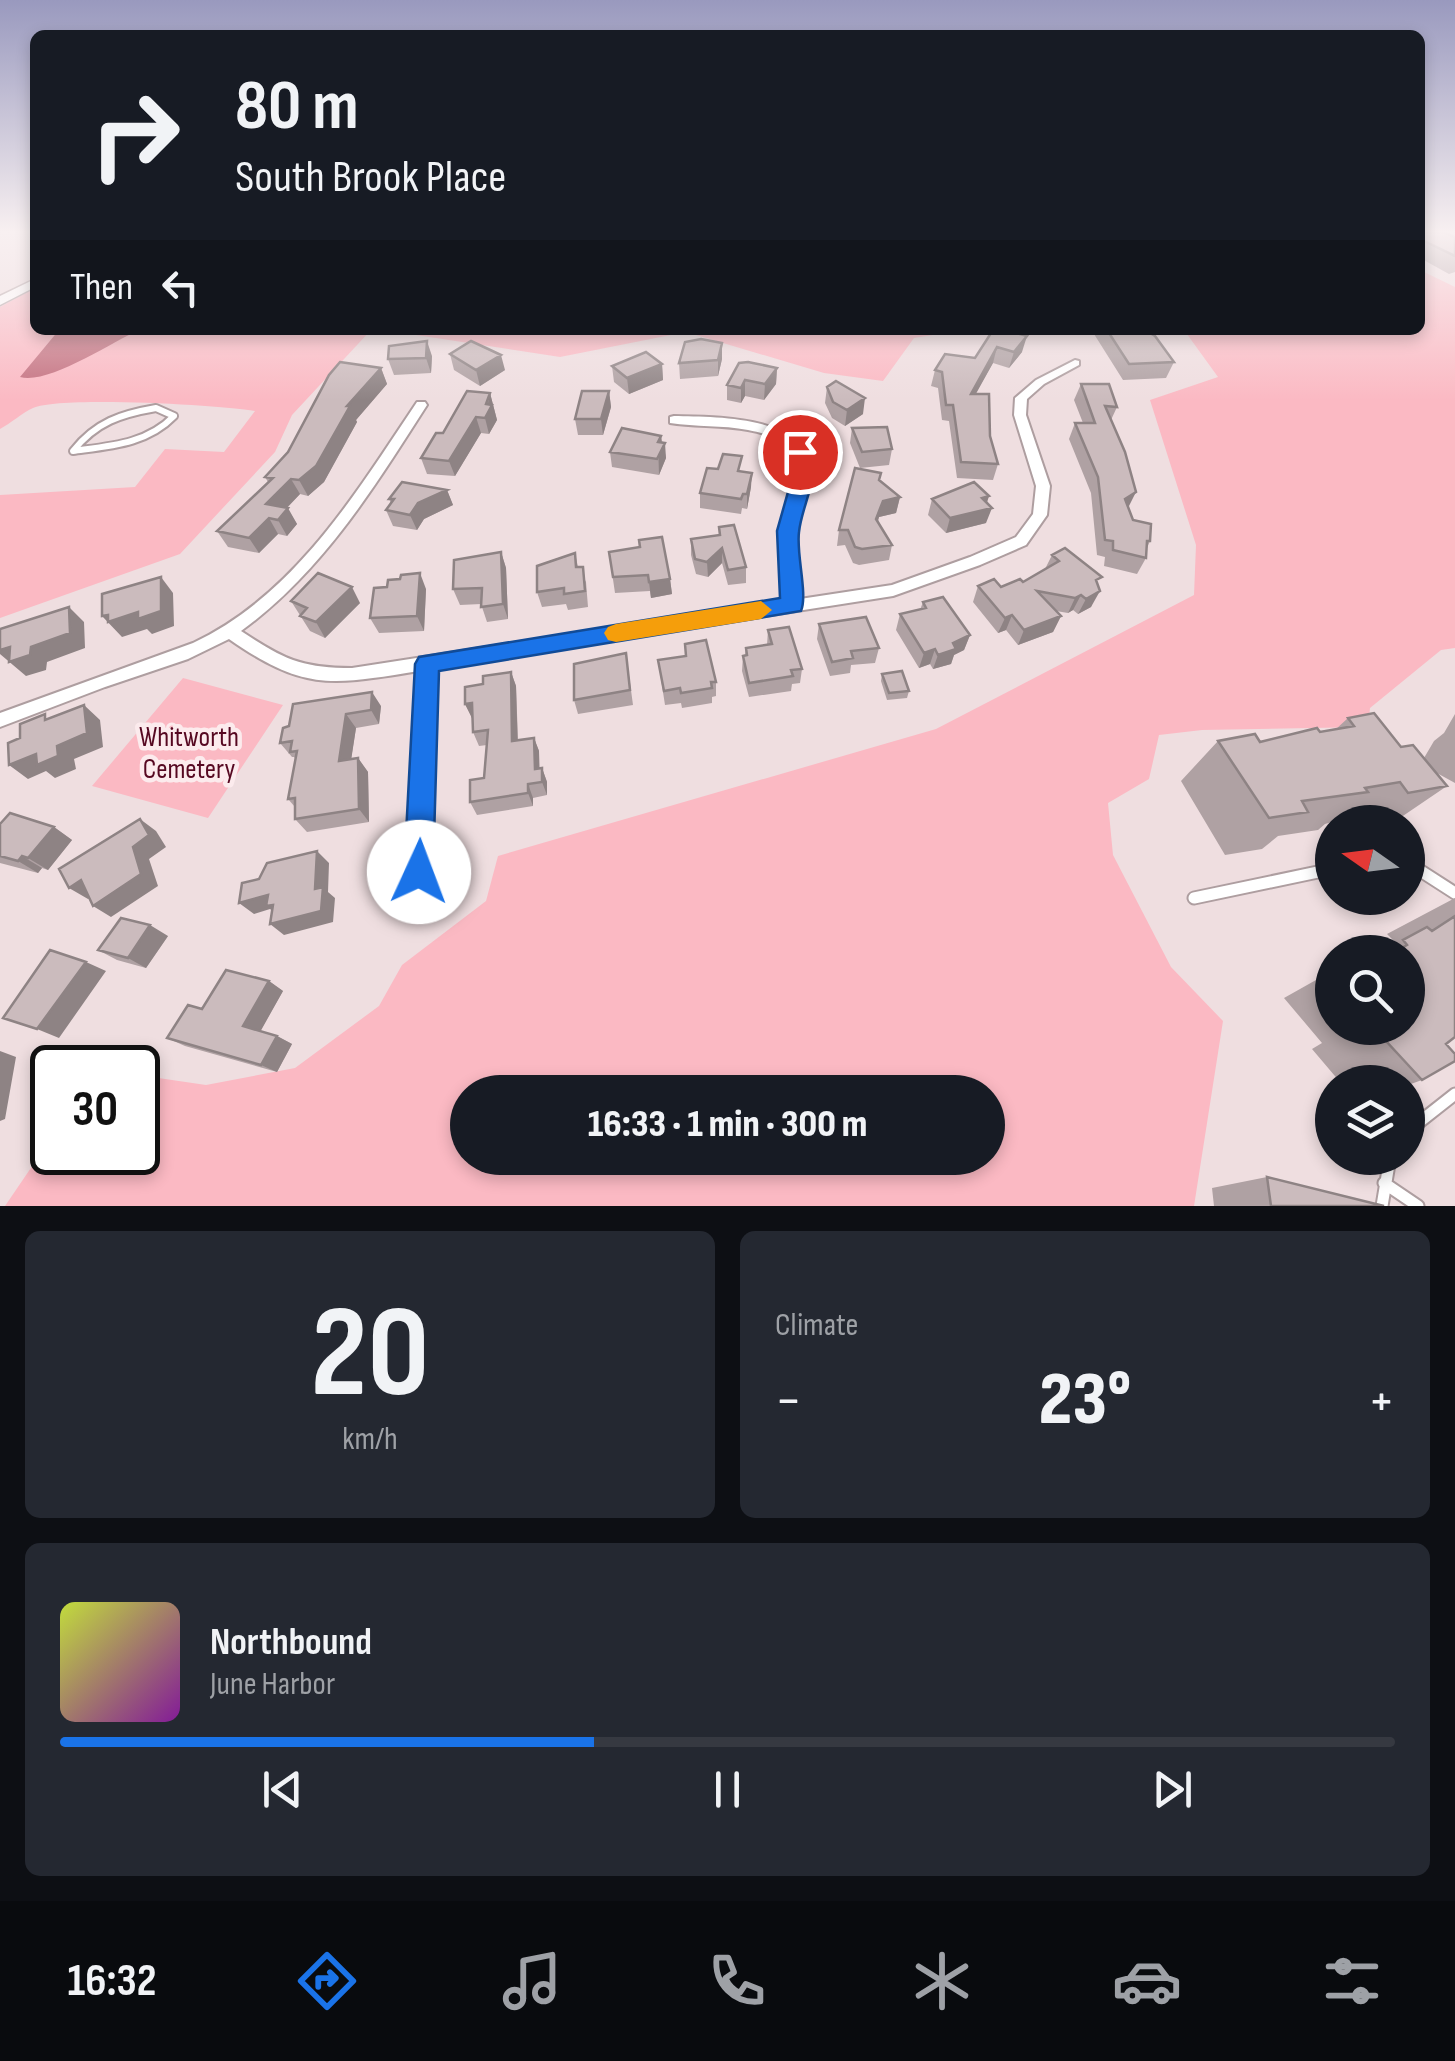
<!DOCTYPE html>
<html lang="en">
<head>
<meta charset="utf-8">
<style>
	:root { --surface:#171b24; --page:#242831; --text:#f1f3f6; --muted:#9ea1a6; --line:#363941; --accent:#1a73e8 }
	body { margin:0; font-family:"Sofia Sans Condensed",sans-serif; background:var(--page); color:var(--text); height:100vh; display:flex; flex-direction:column; font-size:38px; white-space:nowrap }
	* { box-sizing:border-box; margin:0 }
	p { font-size:32px; color:var(--muted) }
	.icon { flex:none; width:55px; height:55px; fill:none; stroke:currentColor; stroke-width:2; stroke-linecap:round; stroke-linejoin:round }
	.map { position:relative; height:1206px; overflow:hidden }
	.panel { display:flex; flex-direction:column; gap:25px; padding:25px; background:#0d0f14; flex:1 }
	.panel>* { flex:none }
	.hud { position:absolute; left:30px; top:30px; width:1395px; height:305px; border-radius:15px; box-shadow:0 5px 15px #0003; background:#171b24; color:var(--text); overflow:hidden }
	.needle { width:65px; rotate:284deg }
	.tools { position:absolute; left:1315px; top:805px; display:grid; gap:20px }
	.tools a { display:grid; place-items:center; width:110px; height:110px; border-radius:50%; background:var(--surface); box-shadow:0 5px 15px #0003; font-size:50px }
	.speed { position:absolute; left:30px; top:1045px; display:flex; gap:20px; font-size:50px; font-weight:700; text-align:center }
	.speed>* { display:grid; place-content:center; width:130px; height:130px; border-radius:50%; background:var(--surface); box-shadow:0 5px 15px #0003; line-height:1 }
	.speed .limit { border:5px solid #111; border-radius:15px; background:#fff; color:#111 }
	.pin { position:absolute; display:grid; place-items:center; width:85px; height:85px; color:#fff; margin:-42px; border:5px solid #fff; border-radius:50%; box-shadow:0 2px 10px #0007 }
	.me { position:absolute; width:110px; margin:-55px; rotate:2deg; stroke-linejoin:round; filter:drop-shadow(0 0 8px #0008) }
	.turn { display:flex; align-items:center; gap:35px; height:210px; padding:0 40px; font-size:45px }
	.turn .icon { width:130px; height:130px; stroke-width:2.5 }
	.turn b { display:block; font-size:70px; line-height:85px }
	.then { display:flex; align-items:center; height:95px; padding:0 40px; background:#0003; gap:20px; font-size:38px }
	.big { font-size:75px; font-weight:800; line-height:1.1 }
	.panel .card { flex:1; display:flex; flex-direction:column; justify-content:center; gap:15px; min-width:0; padding:0 35px; border-radius:15px; background:var(--page) }
	.panel .dial { align-items:center; gap:0 }
	.dial b { font-size:130px; line-height:1 }
	.song { display:flex; align-items:center; gap:30px }
	.cover { width:120px; height:120px; border-radius:15px; background:linear-gradient(135deg,hsl(70 70% 55%),hsl(290 70% 35%)) }
	.played { height:10px; border-radius:5px; background:linear-gradient(90deg,var(--accent) 40%,var(--line) 40%) }
	.keys { display:flex; justify-content:space-around; direction:ltr }
	.heat { display:flex; justify-content:space-between; align-items:center; font-size:55px; direction:ltr }
	.panel .tiles { flex:1; display:grid; gap:25px; grid-template-columns:1fr 1fr }
	.card:last-child { grid-column:span 2 }
	.trip { position:absolute; left:450px; top:1075px; width:555px; height:100px; border-radius:50px; background:var(--surface); box-shadow:0 5px 15px #0003; font-weight:800; line-height:100px; text-align:center }
	.tabs { display:flex; height:160px; justify-content:space-around; align-items:center; background:#090b0e; color:var(--muted) }
	.tabs .icon { width:70px; height:70px }
	.tabs .on { color:var(--accent) }
	.tabs b { font-size:45px; color:var(--text) }
	.map>svg:first-child { display:block }
	.green { fill:#fbb9c3; fill-rule:evenodd }
	.water { fill:#c4707f }
	.lines { fill:none; stroke-linecap:round; stroke-linejoin:round }
	.service-far2-casing { stroke:#ae9ea0; stroke-width:10 }
	.service-far1-casing { stroke:#ae9ea0; stroke-width:12 }
	.service-casing { stroke:#ae9ea0; stroke-width:15 }
	.minor-casing { stroke:#ae9ea0; stroke-width:4 }
	.tertiary-casing { stroke:#ae9ea0; stroke-width:3 }
	.service-far2 { stroke:#fff; stroke-width:6 }
	.service-far1 { stroke:#fff; stroke-width:9 }
	.service { stroke:#fff; stroke-width:11 }
	.minor { fill:#fff; fill-rule:evenodd }
	.tertiary { fill:#fff; fill-rule:evenodd }
	.wall { fill:#afa1a3 }
	.shaded-wall { fill:#8e8384 }
	.building { fill:#cbbbbd; stroke:#8e8384; stroke-width:2.5 }
	.route { fill:#1a73e8; stroke:#114b97; stroke-width:2.5 }
	.slow { fill:#f59e0b }
	.labels { text-anchor:middle; stroke-width:9; stroke-linejoin:round; paint-order:stroke }
	.park-label { font-size:28px; fill:#560821; stroke:#fcebed }
</style>
</head>
<body>
<div class="map">
<svg width="1455" height="1206" viewBox="0 0 1455 1206">
	<rect width="100%" height="100%" fill="#efdee0"/>
	<path class="green" d="M1420,270L1455,287V648L1441,650L1370,708L1368,727L1202,730L1159,735L1149,779L1108,803L1113,855L1171,967L1223,1021L1194,1206H5L52,1137V1152H138V1075L206,1085L295,1068L379,1006L402,965L486,901L498,856L936,729L1194,595L1196,545L1150,400L1218,377L1184,330H1420ZM468,1092H988V1158H468Z
		M35,288V330H371L292,415L275,452L180,554L0,618V495L135,487L165,449L224,452L255,411C220,405 61,396 33,408C22,413 11,423 0,429V307Z
		M383,330H964L914,338L883,381L824,373L686,332L560,357Z
		M183,678L283,705L208,818L92,786Z"/>
	<path class="water" d="M59,330H139C110,343 48,385 20,377Z"/>
	<g class="lines">
		<g class="service-far2-casing">
			<path id="service-far2" d="M156,408L174,416C147,444 110,446 73,451C96,422 121,414 156,408Z"/>
		</g>
		<g class="service-far1-casing">
			<path id="service-far1" d="M1408,863L1417,869"/>
		</g>
		<g class="service-casing">
			<path id="service" d="M1413,866L1455,893
				M1194,898L1332,869
				M1408,1131L1455,1094
				M1384,1183L1418,1206
				M1382,1206L1390,1158"/>
		</g>
		<g class="minor-casing">
			<path id="minor" d="M1075,360L1079,361V365L1044,384L1027,399L1026,415L1050,486L1047,515L1026,545L980,565L893,596L435,668L429,872L426,879L419,881L412,879L409,872L419,671C331,685 305,692 229,639L188,659L105,687L0,727V713L193,643C295,595 356,493 417,402H425L427,405C374,488 322,572 241,631C283,659 301,668 352,668L785,601C781,578 778,554 782,531C790,481 826,445 748,430C722,425 696,427 670,423V417L674,416C716,417 809,415 811,473L795,537V566L800,599L892,585L970,557L1016,537L1033,514L1036,486L1014,415L1015,398L1036,380Z"/>
		</g>
		<g class="tertiary-casing">
			<path id="tertiary" d="M35,279V287L0,305V296Z"/>
		</g>
		<use href="#service-far2" class="service-far2"/>
		<use href="#service-far1" class="service-far1"/>
		<use href="#service" class="service"/>
		<use href="#minor" class="minor"/>
		<use href="#tertiary" class="tertiary"/>
	</g>
	<path class="wall" d="M1420,232L1455,237V272L1449,274L1420,258Z
		M993,330L1022,352L1009,368L993,363L975,394L998,464L993,480L957,478L949,421L942,420L938,388L931,386L935,370L975,358Z
		M1095,330H1145L1174,362L1166,378L1123,380L1094,334Z
		M722,343V359L718,376L680,379L679,363Z
		M450,354L505,370L480,386L454,370Z
		M432,356L431,373L394,375L388,359Z
		M662,364L663,380L629,394L614,382L612,366Z
		M381,368L387,384L356,420L357,422L324,482L308,496L300,494L287,508L297,524L287,536L278,534L259,553L228,547L217,531L268,482L265,477Z
		M777,368L776,384L764,400L745,396L741,403L727,400V385Z
		M1081,384L1117,407L1111,420L1128,507L1133,520L1150,541L1147,548L1146,558L1137,574L1104,566L1105,557L1097,555L1091,493L1069,439L1075,423H1083L1074,400Z
		M827,387L863,414L845,426L832,418L825,403Z
		M609,391L611,407L603,435H578L575,419Z
		M490,393L497,420L489,434L481,433L455,476L427,474L421,458L443,433Z
		M852,428L892,449L889,465L860,468L850,443Z
		M661,436L666,458L659,475L612,467L610,452Z
		M741,472L751,487L747,509L742,508L741,514L700,508V493Z
		M879,480L900,497L896,513L879,517L878,522L892,545L889,560L859,565L853,563L845,545L837,546L839,530Z
		M447,490L453,505L424,519L417,530L393,526L386,510L391,503L389,499Z
		M932,499L987,503L986,523L946,533L928,515Z
		M719,527L746,567V583L728,585L722,563L708,577L696,574L691,555V539L719,535Z
		M640,547L670,579L672,594L651,598L650,591L615,593L609,552Z
		M501,552L506,568L508,619L487,622L481,604L460,605L453,589Z
		M575,553L578,567L586,582L588,607L568,610L566,604L542,607L537,592Z
		M1052,555L1098,584L1091,607L1078,614L1073,610L1068,613L1056,611L1061,616L1053,632L1018,645L1006,630L998,633L973,602L978,586L1001,587L1023,582L1045,569Z
		M387,587L426,589L424,631L379,633L370,618Z
		M291,601L360,603L325,638L310,631Z
		M923,602L970,635L964,650L954,655L951,664L933,669L930,664L919,668L896,630L900,614L920,610Z
		M819,624L879,648L875,663L851,665L850,673L830,676L817,639Z
		M768,630L802,669L800,683L792,684L791,691L749,697L742,671L743,656H745L746,648L767,645Z
		M685,644L716,682V696L712,697V703L682,708L681,703L665,705L658,660L685,656Z
		M626,653L633,705L578,714L574,700Z
		M511,672L516,686L518,740L534,738L539,751V769L542,768L547,782V795L533,798V806L477,815L470,802L484,778L487,745L479,746L473,732L472,718L465,704L483,684Z
		M882,674L909,691L907,698L887,700L881,681Z
		M381,706L379,724L356,728L351,759L358,758L368,772L369,822L307,832L295,819V807L288,799L296,759L294,757H292L280,743L283,728Z
		M1455,714V783L1435,772L1447,786L1394,822H1349L1348,821L1332,822L1325,824L1318,830L1278,836L1262,849L1225,855L1181,781L1218,741L1260,742L1320,732L1335,730L1348,718L1424,758L1434,741L1444,733Z
		M0,824L54,827L72,840L48,870L42,868L38,873L0,863Z
		M1455,898V1037L1446,1044L1422,1080L1408,1085V1082H1340L1312,1049L1322,1043L1284,998L1332,971V1028H1408V952H1378L1396,943L1387,934Z
		M168,936L146,968L117,960L98,950Z
		M269,981L283,991L260,1031L277,1036L292,1044L277,1072L185,1046L167,1038L202,1009Z
		M1267,1177L1384,1206H1214L1212,1188Z"/>
	<path class="shaded-wall" d="M1027,336L1022,352L1009,368L1014,352Z
		M427,341L432,356L431,373L426,358Z
		M722,343V359L718,376V360Z
		M997,347L993,363L967,410L971,394Z
		M501,355L505,370L480,386L476,370Z
		M662,364L663,380L629,394L627,378Z
		M381,368L387,384L356,420L357,422L324,482L308,496L299,480L347,406Z
		M777,368L776,384L764,400L765,384Z
		M745,380V396L741,403V388Z
		M609,391L611,407L603,435L601,419Z
		M490,393L497,420L489,434L485,418Z
		M865,398L863,414L845,426L847,410Z
		M476,417L481,433L455,476L449,461Z
		M661,436L662,450L665,443L666,458L659,475L658,442Z
		M752,473L751,487L747,509V494Z
		M291,479L300,494L275,520L266,504Z
		M447,490L453,505L424,519L417,530L410,515L418,503Z
		M1136,492L1128,508L1125,499Z
		M989,496L985,509L992,508L986,523L946,533L950,518L982,498Z
		M900,497L896,513L879,517L873,534L876,519L883,501Z
		M288,508L297,524L287,536L278,520Z
		M269,518L278,534L259,553L249,538Z
		M722,548V563L708,577L707,562Z
		M501,552L506,568L508,619L503,604Z
		M420,573L426,589L424,631L417,616Z
		M161,577L173,593L174,626L152,634L147,629L122,637L102,616L138,612Z
		M670,579L672,594L651,598L649,582Z
		M352,587L360,603L325,638L316,622Z
		M1100,591L1091,607L1078,614L1086,599Z
		M1081,595L1073,610L1068,613L1075,598Z
		M69,607L84,622L85,648L47,662L46,670L26,676L0,654V650L10,647H31Z
		M1012,615L1006,630L998,633L1005,618Z
		M1061,616L1053,632L1018,645L1024,630Z
		M970,635L964,650L954,655L951,664L933,669L938,655L953,643Z
		M935,649L930,664L919,668L924,653Z
		M511,672L516,686L518,755L512,741Z
		M372,692L381,706L379,724L371,710Z
		M472,703L479,717L472,718L465,704Z
		M84,705L100,720L103,747L74,759L76,769L55,778L46,771L28,779L9,765L57,746Z
		M346,714L356,728L349,774L339,761Z
		M534,738L539,751L540,783L535,769Z
		M358,758L368,772L369,822L359,809Z
		M542,768L547,782V795L542,782Z
		M528,784L533,798V806L528,793Z
		M140,819L156,831L166,847L149,859L158,886L111,917L93,906L133,847Z
		M54,827L72,840L48,870L28,858Z
		M317,851L329,863L328,892L335,898L333,922L284,935L270,924L315,889Z
		M22,856L42,868L38,873L18,861Z
		M81,880L99,892L88,899L69,888Z
		M268,895L280,917L270,909L254,914L239,903Z
		M150,925L168,936L146,968L128,958Z
		M86,962L106,971L59,1038L37,1029Z
		M269,981L283,991L259,1034L243,1026Z
		M277,1036L292,1044L277,1072L261,1065Z
		M0,1051L16,1057L5,1119L0,1121Z"/>
	<path class="building" d="M1420,232H1444L1455,237V256L1420,239Z
		M993,330H1006L1027,336L1014,352L997,347L971,394H989L990,436L998,464L961,462L953,405H946L942,372L935,370L945,354L975,358Z
		M1107,330H1145L1155,336L1174,362L1129,364Z
		M701,339L722,343L718,360L679,363L685,342Z
		M427,341L426,358L388,359L389,346Z
		M471,341L501,355L476,370L450,354Z
		M646,352L662,364L627,378L612,366Z
		M340,362L381,368L347,406H350L316,466L299,480L291,479L266,504L288,508L278,520L269,518L249,538L217,531L273,478L265,477L288,452L329,375Z
		M748,362L777,368L765,384L745,380L741,388L727,385L739,363Z
		M836,381L865,398L847,410L833,402L827,387Z
		M1081,384H1109L1117,407L1105,406L1125,452L1136,492L1125,499L1133,520L1151,524L1150,541H1147L1146,558L1113,550V541L1105,540L1098,477L1075,423H1095Z
		M467,391L490,393L486,404L492,405L485,418L476,417L449,461L421,458L436,433H443Z
		M582,391H609L601,419H575Z
		M887,427L892,449L862,452L852,428Z
		M622,428L661,436L658,442L665,443L657,459L610,452Z
		M723,454L742,456L738,471L752,473L747,494H743L741,499L700,493L707,468L718,469Z
		M855,468L881,473L879,480L900,497L883,501L876,519L892,545L862,549L855,547L848,530H839Z
		M402,482L447,490L418,503L410,515L386,510L394,499H389Z
		M974,482L989,496L982,498L992,508L950,518L932,499Z
		M734,525L746,567L728,570L722,548L707,562L695,559L691,539L720,535L719,527Z
		M662,537L670,579L649,582L648,575L613,577L609,552L640,547L639,540Z
		M1065,548L1102,577L1096,580L1100,591L1086,599L1081,595L1075,598L1037,591L1061,616L1024,630L1012,615L1005,618L978,586L994,579L1001,587L1020,579L1023,582L1059,561L1052,555Z
		M501,552L503,604L481,607L482,588L453,589L454,560Z
		M575,553L576,567H583L585,591L564,594V588L537,592V566Z
		M318,573L352,587L316,622L300,616L307,608L291,601Z
		M420,573L417,616L370,618L374,588L387,587L388,580L400,579L401,575Z
		M161,577V611L138,619V612L108,622V615L102,616V594Z
		M943,597L970,635L953,643L956,649L938,655L935,649L924,653L900,614L926,608L923,602Z
		M69,607L70,633L31,647L30,655L9,662L10,647L0,650V629Z
		M866,617L879,648L851,651L853,658L832,662L819,624Z
		M789,627L802,669L791,670L793,676L749,683L743,656L747,655L746,648L772,644L768,630Z
		M706,640L716,682H711L712,688L681,693L680,688L664,691L658,660L686,656L685,644Z
		M626,653L630,690L574,700V664Z
		M902,671L909,691L889,693L882,674Z
		M511,672L512,741L534,738L535,769L542,768V782L528,784V793L470,802V780L484,778L488,730L473,732L472,703L465,704V687L483,684V676Z
		M372,692L371,710L346,714L339,761L358,758L359,809L295,819V798L288,799L297,751L290,752L292,741L280,743L283,728L289,726L293,704Z
		M84,705L87,733L57,746L58,756L37,765L36,754L9,765L8,743L20,738V724L45,714V720Z
		M1374,713L1401,747L1413,745L1447,786L1408,793L1400,782L1365,788L1368,792L1302,801L1308,812L1269,818L1218,741L1255,734L1260,742L1317,728L1320,732L1354,726L1348,718Z
		M10,813L54,827L28,858L22,856L18,861L0,856V824Z
		M140,819L149,835L133,847L141,874L93,906L81,880L69,888L59,869Z
		M317,851L315,889L323,887L321,911L270,924L273,905L266,906L268,895L239,903L242,883L259,879L267,863Z
		M1455,916V1037L1446,1044L1455,1054V1061L1422,1080L1374,1028H1408V952H1395L1407,945L1403,940L1427,927L1432,931Z
		M121,918L150,925L128,958L98,950Z
		M50,950L86,962L37,1029L3,1018Z
		M226,970L269,981L243,1026L277,1036L261,1065L167,1038L188,1005L202,1009Z
		M1267,1177L1384,1206H1271Z"/>
	<linearGradient id="sky" x2="0" y2="1"><stop stop-color="#9999be"/><stop offset="0.58" stop-color="#f8f0f1"/><stop offset="1" stop-color="#f8f0f1" stop-opacity="0"/></linearGradient>
	<rect width="1455" height="400" fill="url(#sky)"/>
	<path class="route" d="M800,446L807,448C822,476 802,503 799,532C796,554 808,594 801,611L439,671L433,872L429,882L419,886L408,882L404,872L415,664L419,657L780,598L777,531L795,467L790,452Z"/>
	<path class="slow" d="M761,601L772,610L761,619L616,642L608,640L604,633L608,627L616,624Z"/>
	<g class="labels">
		<g class="park-label">
			<text x="189" y="746">Whitworth<tspan x="189" dy="32">Cemetery</tspan></text>
		</g>
	</g>
</svg>
<div class="tools">
<a><svg class="needle" viewBox="-14 -14 28 28"><path d="M0-13l5 13h-10z" fill="#e53935"/><path d="M0 13l5-13h-10z" fill="#9ea1a6"/></svg></a>
<a><svg class="icon" aria-label="search" viewBox="0 0 24 24"><circle cx="10" cy="10" r="6"/><path d="M15 15l6 6"/></svg></a>
<a><svg class="icon" aria-label="layers" viewBox="0 0 24 24"><path d="M12 4l9 5-9 5-9-5zM3 14l9 5 9-5"/></svg></a>
</div>
<div class="speed"><div class="limit">30</div></div>
<div class="pin" style="left:800px;top:452px;background:#d93025"><svg class="icon" aria-label="arrive" viewBox="0 0 24 24"><path d="M6 21V4h12l-3 4 3 4H6"/></svg></div>
<svg class="me" style="left:419px;top:872px" viewBox="-20 -20 40 40"><circle r="19" fill="#fff"/><path d="M0-13L10 11 0 6-10 11z" fill="#1a73e8"/></svg>
<div class="trip">16:33 · 1 min · 300 m</div>
<div class="hud">
<div class="turn"><svg class="icon" aria-label="right" viewBox="0 0 24 24"><path d="M7 20v-9h11M14 6l5 5-5 5"/></svg><div><b>80 m</b>South Brook Place</div></div>
<div class="then">Then<svg class="icon" aria-label="left" viewBox="0 0 24 24"><path d="M17 20v-9H6M10 6l-5 5 5 5"/></svg></div>
</div>
</div>
<section class="panel">
<div class="tiles">
<div class="card dial"><b>20</b><p>km/h</p></div>
<div class="card"><p>Climate</p>
<div class="heat"><a>−</a><b class="big">23°</b><a>+</a></div>
</div>
<div class="card">
<div class="song"><i class="cover"></i><div><b>Northbound</b><p>June Harbor</p></div></div>
<div class="played"></div>
<div class="keys"><svg class="icon" aria-label="previous" viewBox="0 0 24 24"><path d="M18 5L8 12l10 7zM5 5v14"/></svg><svg class="icon" aria-label="pause" viewBox="0 0 24 24"><path d="M8 5v14M16 5v14"/></svg><svg class="icon" aria-label="next" viewBox="0 0 24 24"><path d="M6 5l10 7-10 7zM19 5v14"/></svg></div>
</div>
</div>
</section>
<nav class="tabs">
<b>16:32</b>
<svg class="icon on" aria-label="directions" viewBox="0 0 24 24"><path d="M12 3l9 9-9 9-9-9zM9 14v-3h6M13 9l2 2-2 2"/></svg>
<svg class="icon" aria-label="music" viewBox="0 0 24 24"><path d="M9 18V5l10-2v13"/><circle cx="6" cy="18" r="3"/><circle cx="16" cy="16" r="3"/></svg>
<svg class="icon" aria-label="phone" viewBox="0 0 24 24"><path d="M5 4h4l2 5-3 2q2 4 5 5l2-3 5 2v4C11 20 4 13 5 4z"/></svg>
<svg class="icon" aria-label="climate" viewBox="0 0 24 24"><path d="M12 3v18M4 7l16 10M4 17L20 7"/></svg>
<svg class="icon" aria-label="car" viewBox="0 0 24 24"><path d="M5 17H2v-5l4-1 3-4h7l3 4 3 1v5h-3M9 17h6M6 11h13"/><circle cx="7" cy="17" r="2"/><circle cx="17" cy="17" r="2"/></svg>
<svg class="icon" aria-label="filters" viewBox="0 0 24 24"><path d="M4 7h16M4 17h16"/><circle cx="9" cy="7" r="2"/><circle cx="15" cy="17" r="2"/></svg>
</nav>
</body>
</html>
